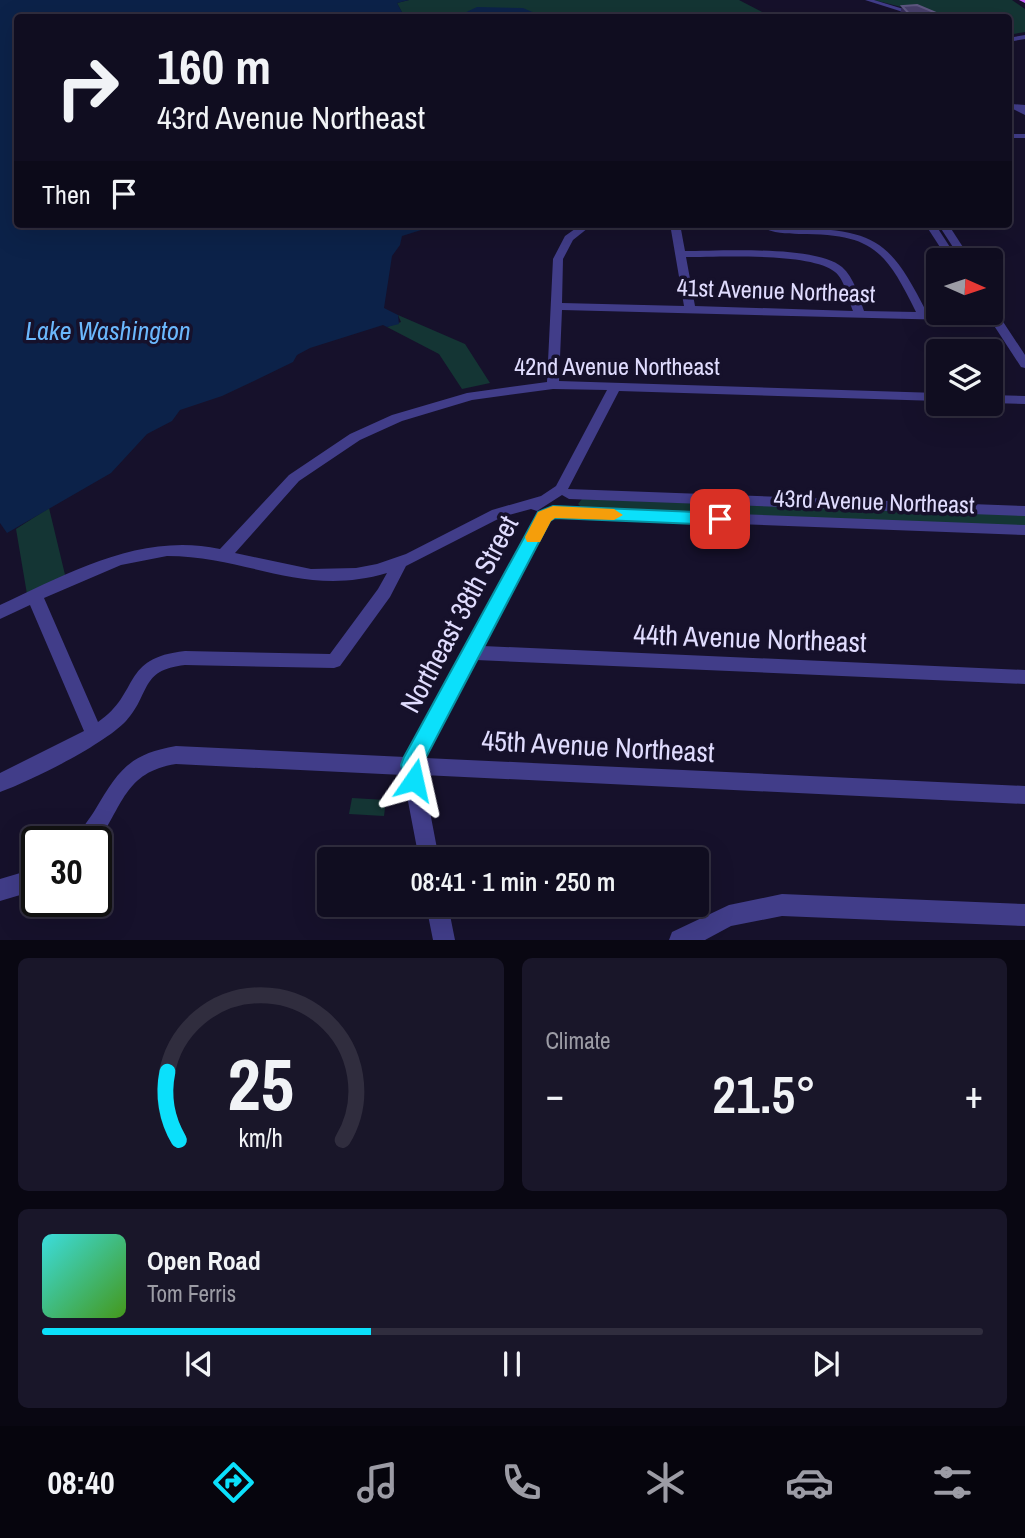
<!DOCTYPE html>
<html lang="en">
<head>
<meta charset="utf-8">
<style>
	:root { --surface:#100d20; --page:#191629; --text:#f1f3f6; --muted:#9c9ca5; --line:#302d3e; --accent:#0be0fb }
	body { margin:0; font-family:"Archivo Narrow",sans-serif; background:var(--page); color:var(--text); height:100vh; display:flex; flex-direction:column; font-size:26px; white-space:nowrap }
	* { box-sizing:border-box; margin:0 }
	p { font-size:23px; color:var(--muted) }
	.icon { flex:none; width:38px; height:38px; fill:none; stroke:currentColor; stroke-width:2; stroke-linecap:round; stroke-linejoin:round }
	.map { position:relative; height:940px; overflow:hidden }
	.drawer { display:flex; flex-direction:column; gap:18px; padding:18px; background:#090712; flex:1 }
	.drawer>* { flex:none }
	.guide { position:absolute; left:14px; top:14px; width:998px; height:214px; border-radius:7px; box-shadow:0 7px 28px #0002,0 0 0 2px var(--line); background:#100d20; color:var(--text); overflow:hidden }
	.needle { width:46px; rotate:93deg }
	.tools { position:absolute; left:926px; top:248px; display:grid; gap:14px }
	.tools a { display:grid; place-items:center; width:77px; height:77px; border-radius:7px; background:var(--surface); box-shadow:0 7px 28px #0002,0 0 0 2px var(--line); font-size:35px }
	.speed { position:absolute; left:21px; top:826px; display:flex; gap:14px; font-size:35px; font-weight:700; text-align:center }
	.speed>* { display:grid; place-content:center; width:91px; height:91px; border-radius:50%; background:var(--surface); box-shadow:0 7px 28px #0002,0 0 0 2px var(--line); line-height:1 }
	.speed .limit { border:4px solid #111; border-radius:10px; background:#fff; color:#111 }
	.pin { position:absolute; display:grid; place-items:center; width:60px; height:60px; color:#fff; margin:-30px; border-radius:14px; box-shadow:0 4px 10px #0006 }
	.me { position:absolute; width:77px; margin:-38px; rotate:11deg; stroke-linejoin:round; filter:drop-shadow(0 0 5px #0008) }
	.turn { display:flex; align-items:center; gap:24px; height:147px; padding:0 28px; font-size:32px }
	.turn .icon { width:91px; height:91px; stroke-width:2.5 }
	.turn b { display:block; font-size:49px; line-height:60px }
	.then { display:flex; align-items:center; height:66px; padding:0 28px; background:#0003; gap:14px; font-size:26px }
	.big { font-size:52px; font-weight:600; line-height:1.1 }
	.drawer .tile { flex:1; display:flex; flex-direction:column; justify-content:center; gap:10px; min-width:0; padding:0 24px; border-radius:10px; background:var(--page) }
	.drawer .dial { align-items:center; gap:0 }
	.dial svg { height:182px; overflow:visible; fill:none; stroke:var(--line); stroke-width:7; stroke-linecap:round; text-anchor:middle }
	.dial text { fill:var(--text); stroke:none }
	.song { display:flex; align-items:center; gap:21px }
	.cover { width:84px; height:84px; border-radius:10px; background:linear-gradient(135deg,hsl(180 70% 55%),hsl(100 70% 35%)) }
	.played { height:7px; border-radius:4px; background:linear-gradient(90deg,var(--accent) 35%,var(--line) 35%) }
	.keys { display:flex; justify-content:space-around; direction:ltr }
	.heat { display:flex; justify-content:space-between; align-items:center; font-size:38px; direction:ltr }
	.drawer .tiles { flex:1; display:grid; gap:18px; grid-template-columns:1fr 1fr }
	.tile:last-child { grid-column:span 2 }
	.trip { position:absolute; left:317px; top:847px; width:392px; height:70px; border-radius:7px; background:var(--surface); box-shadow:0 7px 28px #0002,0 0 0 2px var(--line); font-weight:600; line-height:70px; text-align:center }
	.menu { display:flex; height:112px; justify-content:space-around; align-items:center; background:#06050d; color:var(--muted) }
	.menu .icon { width:49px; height:49px }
	.menu .on { color:var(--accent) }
	.menu b { font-size:32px; color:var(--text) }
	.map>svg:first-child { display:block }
	.green { fill:#143534 }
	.water { fill:#0c2249 }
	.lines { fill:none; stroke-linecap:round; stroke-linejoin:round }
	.minor { fill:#413d89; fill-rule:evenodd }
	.major { fill:#c565fc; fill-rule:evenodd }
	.wall { fill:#342b58 }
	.building { fill:#463e69; stroke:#5e5781; stroke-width:2 }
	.route { fill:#0be0fb; stroke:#0792a3; stroke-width:2 }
	.slow { fill:#f59e0b }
	.labels { text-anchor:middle; stroke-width:7; stroke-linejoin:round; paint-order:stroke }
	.street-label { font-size:24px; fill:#e0dcfe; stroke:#16112b }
	.water-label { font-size:26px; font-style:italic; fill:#6bb8fd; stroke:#16112b }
	.near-street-label { font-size:28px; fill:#e0dcfe; stroke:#16112b }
</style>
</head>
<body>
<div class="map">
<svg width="1025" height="940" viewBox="0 0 1025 940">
	<rect width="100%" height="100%" fill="#16112b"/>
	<path class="green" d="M409,0H739L764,13H783L779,14L786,17L405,18L397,3Z
		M874,0H1012L1025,9V32L1008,35V18L940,17Z
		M398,315L465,344L490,383L462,389L439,354L387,327L401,322Z
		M582,499L1025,515V526L583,509L578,504Z
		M49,508L67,583L28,600L16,529Z
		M352,798L386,800L384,816L349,814Z"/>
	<path class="water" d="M0,0H409L397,3L405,18H18V224L437,225L402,236L400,245L392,256L384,308L398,315L399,324L387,327L383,325L310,348L297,355L293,362L258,379L222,396L180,410L172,421L147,434L111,473L7,533L0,523Z
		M477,7L523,8L544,17L463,18L460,15Z"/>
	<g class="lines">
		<path class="minor" d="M865,0H874L933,18H922Z
			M1025,35V39L1008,42V38Z
			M1011,104L1025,105V115L1011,108Z
			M1008,134H1025V138H1008Z
			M582,224H593L573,240L563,259L562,303L684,306L670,224H680L685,251C720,251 816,245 842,267C854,277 859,297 864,311L916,312C885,249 872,234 799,234C785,234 768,233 757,224C770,224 782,228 794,228C876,230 890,240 927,313L987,314L990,313V294L994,295L1001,304L996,311L1025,355V368L1021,367L991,321L562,310L559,381L938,393V401L619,391L568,489L1025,506V516L569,499L562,495L537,511L531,509L502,517L406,566L390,597L340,666L334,668L185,665C139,670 151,694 126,721C103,745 33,780 0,792V773L84,731L30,605L0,619V605C69,573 141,532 220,549L289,475L350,434L392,415L467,393L547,382L553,259L565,236ZM686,257C718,257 812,252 835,272C845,280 848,299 853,311L695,306ZM553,389L607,390L556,486L541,496L492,510L406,554L377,564L356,568L311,569L235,553L299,481L360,440L402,421L472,400ZM167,556C248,556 303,598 387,573L378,589L330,654L185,651C120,658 141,693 98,722L44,598L121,565Z
			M925,224H935L959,261H949Z
			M938,224H948L972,261H962Z
			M990,395L1025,396V404L990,403Z
			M553,507L1025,525V535L551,517L483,646L1025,670V684L476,660L425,758L1025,786V804L423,775L439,859H419L403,775L176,764C124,772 123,807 96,844V842H75C80,830 89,820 95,810C118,771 129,754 176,746L405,757L539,513L546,512L548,508Z
			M37,868V890L0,901V879Z
			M782,894L1025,904V926L782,916L731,926L705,940H669L672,932L729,905Z
			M426,905H448L455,940H433Z"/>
		<path class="major" d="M1019,0H1025V3Z"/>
	</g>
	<path class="wall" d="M902,6L947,18H899Z"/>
	<path class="building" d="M917,5L946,17L947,18H913L902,6Z"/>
	<path class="route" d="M553,506L720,513L728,519L720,525L555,518L550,521L422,765L425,780L422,787L414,790L407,787L401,765L404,757L538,512Z"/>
	<path class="slow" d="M553,506L614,509L623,515L614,520L555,518L551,521L540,542H527L525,537L538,512Z"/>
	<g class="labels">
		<g class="street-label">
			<text transform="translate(776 291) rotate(2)" y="8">41st Avenue Northeast</text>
			<text x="617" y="375">42nd Avenue Northeast</text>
			<text transform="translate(874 502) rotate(2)" y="8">43rd Avenue Northeast</text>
		</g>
		<g class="water-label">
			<text x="108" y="340">Lake Washington</text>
		</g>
		<g class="near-street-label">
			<text transform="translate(459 614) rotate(-62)" y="10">Northeast 38th Street</text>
			<text transform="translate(750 638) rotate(2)" y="10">44th Avenue Northeast</text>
			<text transform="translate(598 746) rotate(3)" y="10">45th Avenue Northeast</text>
		</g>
	</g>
</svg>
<div class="tools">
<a><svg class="needle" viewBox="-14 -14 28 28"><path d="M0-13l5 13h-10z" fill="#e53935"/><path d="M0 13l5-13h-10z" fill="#9c9ca5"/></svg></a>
<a><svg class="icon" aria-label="layers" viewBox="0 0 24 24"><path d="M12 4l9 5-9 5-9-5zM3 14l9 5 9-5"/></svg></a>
</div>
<div class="speed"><div class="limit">30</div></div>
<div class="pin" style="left:720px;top:519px;background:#d93025"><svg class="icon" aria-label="arrive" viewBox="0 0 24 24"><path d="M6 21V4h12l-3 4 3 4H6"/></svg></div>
<svg class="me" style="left:414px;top:780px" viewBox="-20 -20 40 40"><path d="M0-17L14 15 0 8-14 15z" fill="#0be0fb" stroke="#fff" stroke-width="4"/></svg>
<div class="trip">08:41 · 1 min · 250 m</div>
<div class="guide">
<div class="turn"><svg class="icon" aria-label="right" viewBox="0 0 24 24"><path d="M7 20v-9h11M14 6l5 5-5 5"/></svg><div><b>160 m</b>43rd Avenue Northeast</div></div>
<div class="then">Then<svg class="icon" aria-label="arrive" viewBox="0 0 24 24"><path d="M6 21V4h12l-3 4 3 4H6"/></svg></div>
</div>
</div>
<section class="drawer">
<div class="tiles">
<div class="tile dial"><svg viewBox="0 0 100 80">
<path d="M14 69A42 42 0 1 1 86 69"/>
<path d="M14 69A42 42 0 0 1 9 39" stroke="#0be0fb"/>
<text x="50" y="56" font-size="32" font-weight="700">25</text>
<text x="50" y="72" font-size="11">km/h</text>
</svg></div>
<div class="tile"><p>Climate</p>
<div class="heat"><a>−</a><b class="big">21.5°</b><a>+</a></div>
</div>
<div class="tile">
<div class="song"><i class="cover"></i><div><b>Open Road</b><p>Tom Ferris</p></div></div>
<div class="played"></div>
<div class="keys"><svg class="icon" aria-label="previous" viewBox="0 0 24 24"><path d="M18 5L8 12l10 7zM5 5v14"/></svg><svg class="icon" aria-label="pause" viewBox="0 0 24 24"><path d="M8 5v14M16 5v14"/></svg><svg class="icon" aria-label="next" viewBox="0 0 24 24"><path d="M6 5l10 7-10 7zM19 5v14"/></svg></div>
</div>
</div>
</section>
<nav class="menu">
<b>08:40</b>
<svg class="icon on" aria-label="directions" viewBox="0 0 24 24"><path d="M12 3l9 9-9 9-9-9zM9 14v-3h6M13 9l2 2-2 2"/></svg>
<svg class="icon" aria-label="music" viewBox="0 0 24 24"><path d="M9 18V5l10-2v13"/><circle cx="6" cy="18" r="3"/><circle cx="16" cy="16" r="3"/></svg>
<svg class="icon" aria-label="phone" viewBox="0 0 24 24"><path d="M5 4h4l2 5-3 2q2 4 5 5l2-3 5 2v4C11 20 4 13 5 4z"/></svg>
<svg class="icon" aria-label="climate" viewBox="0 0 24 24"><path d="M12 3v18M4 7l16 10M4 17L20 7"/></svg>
<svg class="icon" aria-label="car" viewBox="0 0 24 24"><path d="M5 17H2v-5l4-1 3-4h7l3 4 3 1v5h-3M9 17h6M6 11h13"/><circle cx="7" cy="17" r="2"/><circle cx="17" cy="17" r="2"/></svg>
<svg class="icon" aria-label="filters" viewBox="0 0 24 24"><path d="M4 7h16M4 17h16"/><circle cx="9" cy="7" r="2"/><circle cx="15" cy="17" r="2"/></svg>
</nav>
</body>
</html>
